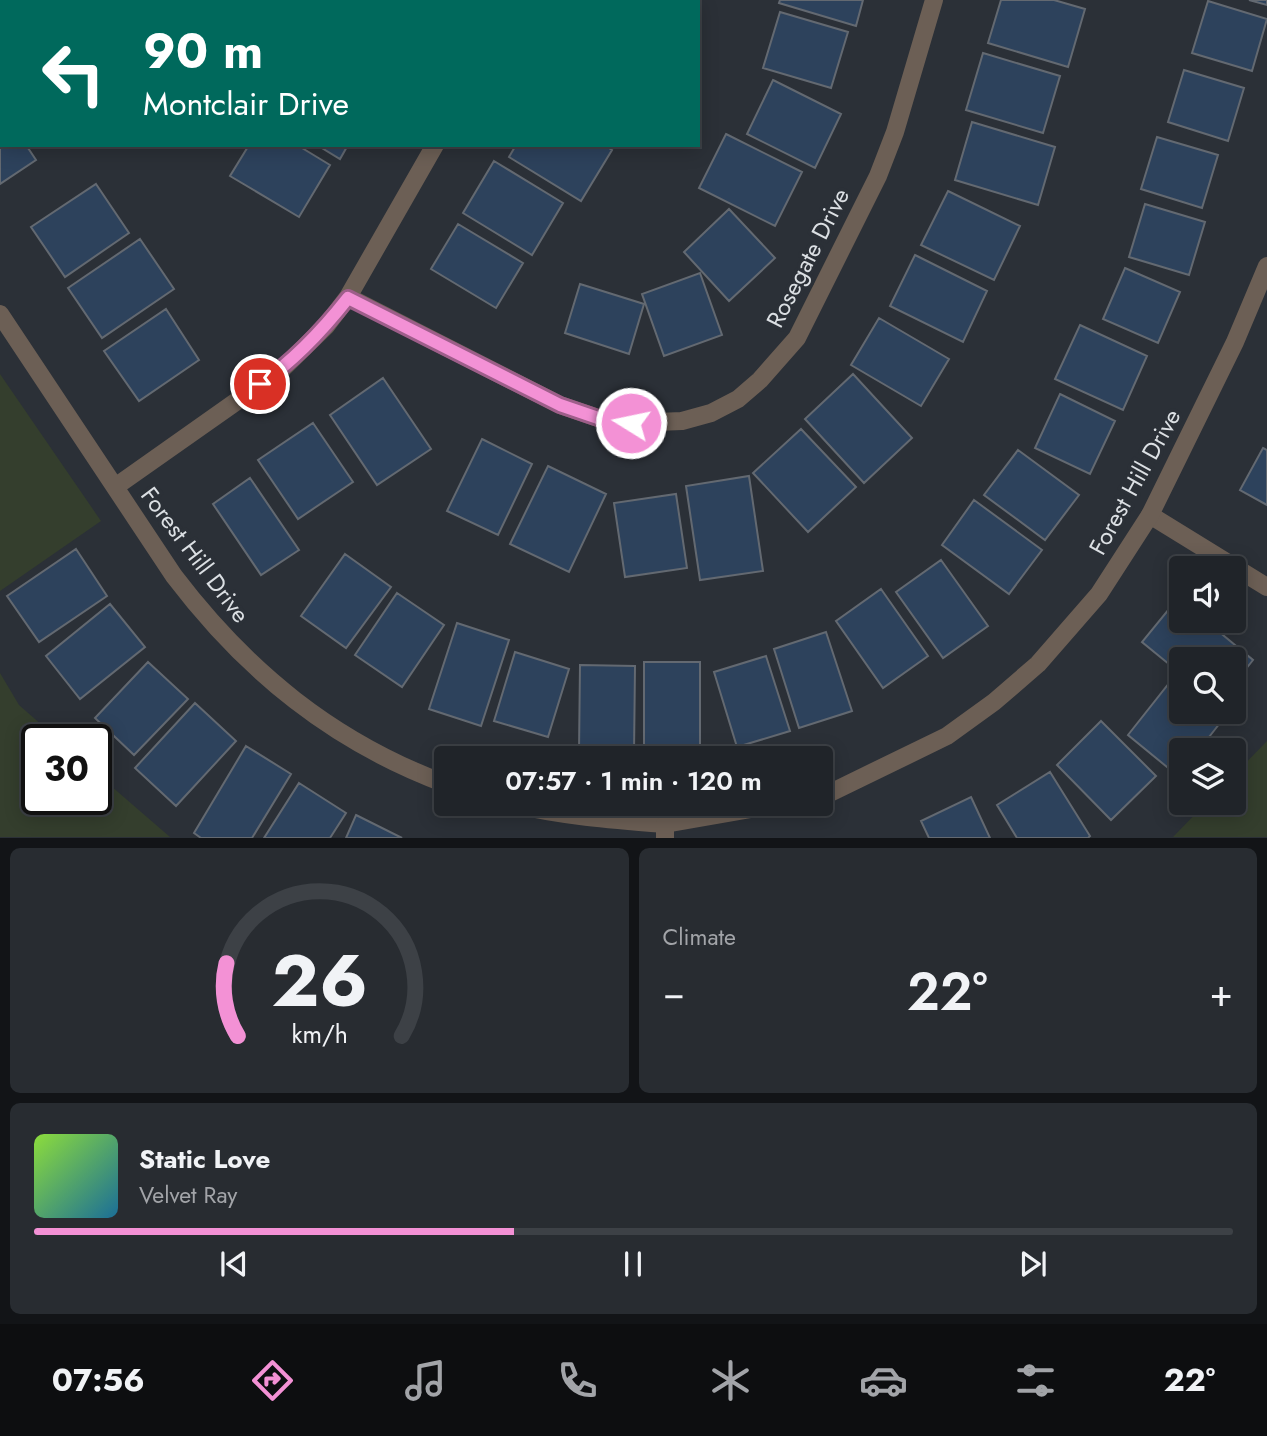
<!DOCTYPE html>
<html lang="en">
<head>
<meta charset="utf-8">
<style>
	:root { --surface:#202429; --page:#282c31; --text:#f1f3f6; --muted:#a2a4a8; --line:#3d4146; --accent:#f391d5 }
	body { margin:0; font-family:Jost,sans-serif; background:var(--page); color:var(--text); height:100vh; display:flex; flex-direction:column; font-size:26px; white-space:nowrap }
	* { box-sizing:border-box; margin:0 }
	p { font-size:23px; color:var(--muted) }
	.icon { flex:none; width:38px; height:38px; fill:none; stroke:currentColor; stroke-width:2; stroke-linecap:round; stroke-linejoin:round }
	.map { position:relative; height:838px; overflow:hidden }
	.details { display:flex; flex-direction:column; gap:10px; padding:10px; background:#121417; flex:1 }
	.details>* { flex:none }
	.top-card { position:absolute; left:0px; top:0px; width:700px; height:147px; box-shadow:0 4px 18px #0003,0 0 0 2px var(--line); background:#00695c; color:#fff; overflow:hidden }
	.buttons { position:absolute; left:1169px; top:556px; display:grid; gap:14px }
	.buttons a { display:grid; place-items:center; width:77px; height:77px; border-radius:7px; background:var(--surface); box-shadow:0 4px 18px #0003,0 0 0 2px var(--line); font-size:35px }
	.speed { position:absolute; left:21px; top:724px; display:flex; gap:14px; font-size:35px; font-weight:700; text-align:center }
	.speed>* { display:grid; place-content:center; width:91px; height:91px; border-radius:50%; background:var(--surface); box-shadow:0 4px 18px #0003,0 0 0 2px var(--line); line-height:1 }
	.speed .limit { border:4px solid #111; border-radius:10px; background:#fff; color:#111 }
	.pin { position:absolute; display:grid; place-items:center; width:60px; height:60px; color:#fff; margin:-30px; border:4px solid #fff; border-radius:50%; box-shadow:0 2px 7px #0007 }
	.me { position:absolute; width:77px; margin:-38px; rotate:280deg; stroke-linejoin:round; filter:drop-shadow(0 0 5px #0008) }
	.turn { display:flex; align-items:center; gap:24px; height:147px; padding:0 28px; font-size:32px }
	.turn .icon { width:91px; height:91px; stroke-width:2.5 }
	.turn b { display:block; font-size:49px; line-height:60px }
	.big { font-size:52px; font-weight:600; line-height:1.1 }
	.details .card { flex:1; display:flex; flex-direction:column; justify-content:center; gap:10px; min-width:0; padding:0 24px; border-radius:10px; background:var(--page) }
	.details .dial { align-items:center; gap:0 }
	.dial svg { height:182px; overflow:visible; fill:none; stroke:var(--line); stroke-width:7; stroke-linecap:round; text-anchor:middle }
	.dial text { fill:var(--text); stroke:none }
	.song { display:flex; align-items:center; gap:21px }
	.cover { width:84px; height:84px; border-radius:10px; background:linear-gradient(135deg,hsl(90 70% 55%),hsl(200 70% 35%)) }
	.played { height:7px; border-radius:4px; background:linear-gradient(90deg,var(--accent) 40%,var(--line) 40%) }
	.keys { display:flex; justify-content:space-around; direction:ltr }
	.heat { display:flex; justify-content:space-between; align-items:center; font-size:38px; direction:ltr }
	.details .tiles { flex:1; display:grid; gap:10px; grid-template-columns:1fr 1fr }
	.card:last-child { grid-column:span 2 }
	.trip { position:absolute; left:434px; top:746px; width:399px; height:70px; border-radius:7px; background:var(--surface); box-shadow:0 4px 18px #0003,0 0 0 2px var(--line); font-weight:600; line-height:70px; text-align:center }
	.tab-bar { display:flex; height:112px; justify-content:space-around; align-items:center; background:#0d0e10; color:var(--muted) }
	.tab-bar .icon { width:49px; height:49px }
	.tab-bar .active { color:var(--accent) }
	.tab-bar b { font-size:32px; color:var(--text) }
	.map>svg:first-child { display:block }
	.green { fill:#343e2d }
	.building { fill:#2d425c; stroke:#636971; stroke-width:2 }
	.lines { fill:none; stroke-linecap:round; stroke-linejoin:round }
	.minor { stroke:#6c5f55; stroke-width:18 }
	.tertiary { stroke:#6c5f55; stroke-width:18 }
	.route-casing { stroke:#9e5e8a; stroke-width:18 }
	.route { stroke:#f391d5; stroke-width:12 }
	.labels { text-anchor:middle; stroke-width:7; stroke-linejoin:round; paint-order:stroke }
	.street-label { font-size:24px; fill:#dbdfe3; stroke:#2b3037 }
</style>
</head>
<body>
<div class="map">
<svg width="1267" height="838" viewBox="0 0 1267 838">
	<rect width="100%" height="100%" fill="#2b3037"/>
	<path class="green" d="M0,374L101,521L0,591Z
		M0,673L19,705L59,740H37V800H96V773L170,837H0Z
		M1267,741V837H1173L1206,803H1234V775Z"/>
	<path class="building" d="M133,0H207L209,2H131Z
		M363,0H444L361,2Z
		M619,0H653L657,2H619Z
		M780,0H863L856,26L779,3Z
		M1001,0H1054L1085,9L1068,67L988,43Z
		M1249,0H1267V5Z
		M1208,1L1267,19L1252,71L1192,53Z
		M780,12L848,32L831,88L763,68Z
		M983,53L1060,76L1043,133L966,110Z
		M1184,70L1244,88L1228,141L1168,122Z
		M773,80L841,114L815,168L747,134Z
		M0,106L2,145H26L36,160L0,184Z
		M972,122L1055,147L1038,205L955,180Z
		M726,134L802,172L775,226L699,188Z
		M1157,137L1218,155L1202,208L1141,189Z
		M249,145H297L330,165L299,217L230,176Z
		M317,145H348L340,159Z
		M516,145H604L612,150L581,201L509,157Z
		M494,161L563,203L532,255L463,213Z
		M96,184L129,233L65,277L31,227Z
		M948,191L1020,226L994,280L921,245Z
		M1145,204L1205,222L1189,275L1129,257Z
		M729,209L775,258L729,301L684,252Z
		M458,224L523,263L496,308L431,269Z
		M140,239L174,289L102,338L68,288Z
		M915,255L987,291L963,342L890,306Z
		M1125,268L1180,292L1158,343L1103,319Z
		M700,273L722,335L664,356L642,294Z
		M580,284L644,304L629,354L565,333Z
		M166,309L199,360L139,401L104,351Z
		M879,318L949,359L921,406L851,365Z
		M1080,325L1147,356L1123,410L1055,379Z
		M853,374L912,438L864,483L805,419Z
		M383,378L431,449L377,485L330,415Z
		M1060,394L1115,421L1090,474L1035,448Z
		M313,423L353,482L298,519L258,460Z
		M801,429L856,487L808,532L753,473Z
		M482,439L532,464L498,535L447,511Z
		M1263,448L1267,450V505L1240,490Z
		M1018,450L1079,495L1045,540L984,495Z
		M548,466L606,494L569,572L510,544Z
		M749,476L763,571L700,580L686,486Z
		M250,478L299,550L261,575L213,504Z
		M676,494L687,568L625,577L614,503Z
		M974,500L1042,550L1009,594L942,545Z
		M76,549L107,596L39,642L7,596Z
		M345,554L391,587L346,648L301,616Z
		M941,560L988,626L943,658L896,592Z
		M881,589L928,656L883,688L836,621Z
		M397,593L444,625L402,687L355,655Z
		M1178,598L1181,601V621H1206L1253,660L1234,684V660H1181V674L1142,642Z
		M110,604L145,647L80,699L46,656Z
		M457,623L509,640L481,726L429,709Z
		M826,632L852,711L799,728L774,649Z
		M515,652L569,669L548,737L494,721Z
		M766,656L790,731L737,747L714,672Z
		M148,662L188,699L134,755L95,718Z
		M644,662H700V755H644Z
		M580,665L635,666L634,754L579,753Z
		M1170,682L1181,692V712H1207L1220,723L1198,751H1181V772L1178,776L1128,735Z
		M195,703L236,741L176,806L135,768Z
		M1101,721L1156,776L1111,820L1057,765Z
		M246,746L291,774L252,838H201L194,833Z
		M1050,772L1090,836L1088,838H1017L997,805Z
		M299,783L346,813L330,838H264Z
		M971,797L990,838H929L921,821Z
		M356,815L402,838H346Z"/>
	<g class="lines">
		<path class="minor" d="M20,2L22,0
			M518,2L519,0
			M0,19L2,17
			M348,297L560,405L598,418L631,423L682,421L711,413L738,399L760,380L797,338L878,176L895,132L934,0
			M0,314L174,576C247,672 333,742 446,784
			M115,487L281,370L326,326L348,297L435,145
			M1150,515L1267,587
			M508,803C560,816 613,820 665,824"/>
		<path class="tertiary" d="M821,795L830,793L947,736L994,702L1038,664L1099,594L1150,515L1235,342L1267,266
			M665,838V824L785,803"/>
	</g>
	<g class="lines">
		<g class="route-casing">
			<path id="route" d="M260,384C295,360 322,331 348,298L560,405L598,418L631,423"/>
		</g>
		<use href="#route" class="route"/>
	</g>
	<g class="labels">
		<g class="street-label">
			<text transform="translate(808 258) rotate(-63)" y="8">Rosegate Drive</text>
			<text transform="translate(1135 482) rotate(-61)" y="8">Forest Hill Drive</text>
			<text transform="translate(195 555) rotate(53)" y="8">Forest Hill Drive</text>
		</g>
	</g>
</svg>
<div class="buttons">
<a><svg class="icon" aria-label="sound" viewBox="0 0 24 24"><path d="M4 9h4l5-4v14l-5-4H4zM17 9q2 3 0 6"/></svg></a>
<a><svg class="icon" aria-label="search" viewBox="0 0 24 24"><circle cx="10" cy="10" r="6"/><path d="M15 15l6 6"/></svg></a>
<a><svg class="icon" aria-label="layers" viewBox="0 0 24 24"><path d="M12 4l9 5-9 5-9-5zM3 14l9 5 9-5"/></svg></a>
</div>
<div class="speed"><div class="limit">30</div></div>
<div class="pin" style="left:260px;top:384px;background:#d93025"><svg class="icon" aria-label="arrive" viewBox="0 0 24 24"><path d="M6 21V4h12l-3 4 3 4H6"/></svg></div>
<svg class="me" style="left:631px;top:423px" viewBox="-20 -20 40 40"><circle r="17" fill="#f391d5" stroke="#fff" stroke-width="3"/><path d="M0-11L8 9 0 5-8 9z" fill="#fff"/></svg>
<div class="trip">07:57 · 1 min · 120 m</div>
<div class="top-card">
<div class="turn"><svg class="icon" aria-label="left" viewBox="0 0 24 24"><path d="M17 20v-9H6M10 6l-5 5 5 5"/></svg><div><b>90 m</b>Montclair Drive</div></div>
</div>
</div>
<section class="details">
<div class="tiles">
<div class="card dial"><svg viewBox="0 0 100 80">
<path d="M14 69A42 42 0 1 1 86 69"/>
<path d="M14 69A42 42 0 0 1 9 37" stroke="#f391d5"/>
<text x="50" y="56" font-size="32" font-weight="700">26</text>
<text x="50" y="72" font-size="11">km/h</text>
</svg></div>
<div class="card"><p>Climate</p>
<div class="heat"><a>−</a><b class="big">22°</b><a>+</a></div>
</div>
<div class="card">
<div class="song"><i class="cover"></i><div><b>Static Love</b><p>Velvet Ray</p></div></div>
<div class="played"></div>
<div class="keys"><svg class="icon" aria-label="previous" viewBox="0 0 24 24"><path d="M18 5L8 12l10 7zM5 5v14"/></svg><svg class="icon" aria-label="pause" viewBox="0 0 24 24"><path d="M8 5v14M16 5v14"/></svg><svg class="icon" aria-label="next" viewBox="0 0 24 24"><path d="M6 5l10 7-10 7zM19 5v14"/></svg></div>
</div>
</div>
</section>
<nav class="tab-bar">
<b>07:56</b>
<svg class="icon active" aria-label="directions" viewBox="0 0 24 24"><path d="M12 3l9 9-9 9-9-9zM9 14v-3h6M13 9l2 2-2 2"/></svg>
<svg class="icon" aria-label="music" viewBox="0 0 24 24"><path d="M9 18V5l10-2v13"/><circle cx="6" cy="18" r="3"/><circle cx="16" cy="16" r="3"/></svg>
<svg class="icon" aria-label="phone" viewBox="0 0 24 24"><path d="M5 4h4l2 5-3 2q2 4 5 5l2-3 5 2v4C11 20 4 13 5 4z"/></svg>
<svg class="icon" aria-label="climate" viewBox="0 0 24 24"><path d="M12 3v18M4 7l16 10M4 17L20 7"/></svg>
<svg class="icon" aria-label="car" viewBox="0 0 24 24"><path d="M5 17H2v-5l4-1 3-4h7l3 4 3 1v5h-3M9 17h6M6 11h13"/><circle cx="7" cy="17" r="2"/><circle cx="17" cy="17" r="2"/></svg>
<svg class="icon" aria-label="filters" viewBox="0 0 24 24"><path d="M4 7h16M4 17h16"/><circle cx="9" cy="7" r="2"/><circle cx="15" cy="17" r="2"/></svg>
<b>22°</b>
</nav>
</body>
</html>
